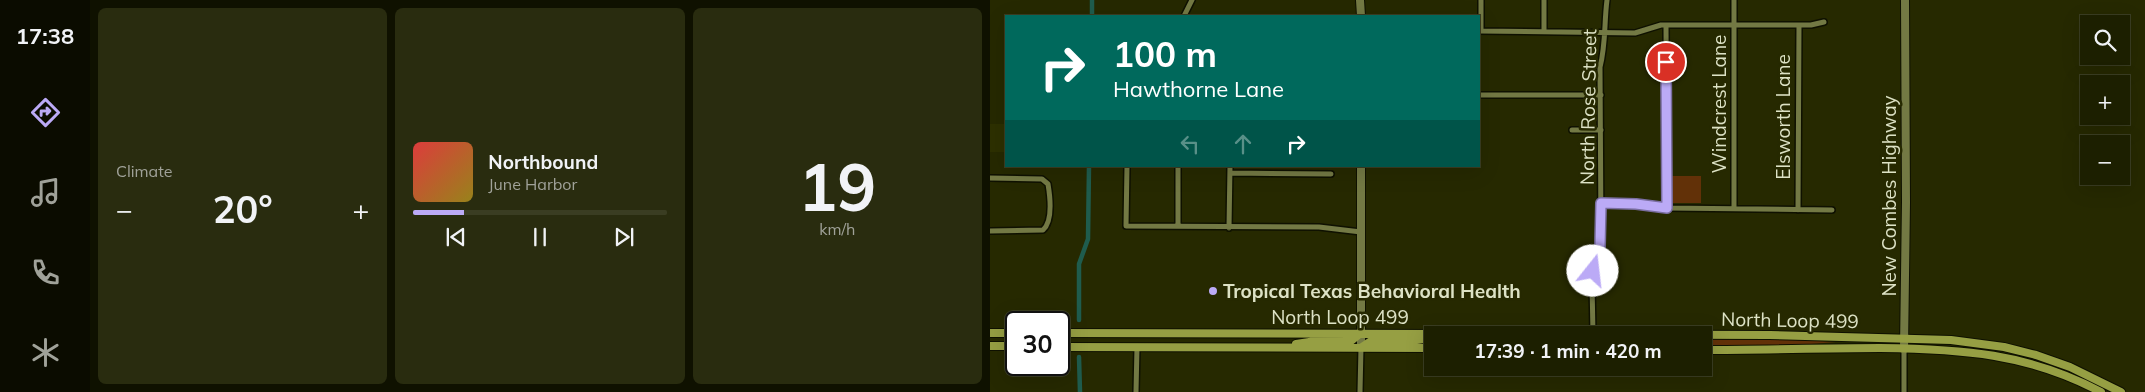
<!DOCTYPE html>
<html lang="en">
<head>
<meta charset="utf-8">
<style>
	:root { --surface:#1c1f00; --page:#292c0f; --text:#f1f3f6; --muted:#a0a299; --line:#3a3d22; --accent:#bbaaf6 }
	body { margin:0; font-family:Mulish,sans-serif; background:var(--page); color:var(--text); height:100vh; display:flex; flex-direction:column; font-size:19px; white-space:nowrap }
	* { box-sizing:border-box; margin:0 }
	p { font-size:16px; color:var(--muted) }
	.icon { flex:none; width:28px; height:28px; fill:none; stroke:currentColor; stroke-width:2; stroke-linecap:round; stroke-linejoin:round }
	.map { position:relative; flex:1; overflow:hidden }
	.details { display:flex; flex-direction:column; gap:8px; padding:8px; background:#0f1100; width:900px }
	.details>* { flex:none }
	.top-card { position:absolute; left:15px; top:15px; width:475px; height:152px; border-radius:0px; box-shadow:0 5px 20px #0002,0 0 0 1px var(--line); background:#00695c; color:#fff; overflow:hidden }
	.fabs { position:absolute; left:1090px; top:15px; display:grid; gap:10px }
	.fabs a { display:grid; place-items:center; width:50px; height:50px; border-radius:0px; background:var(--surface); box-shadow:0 5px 20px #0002,0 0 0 1px var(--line); font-size:25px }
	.speed { position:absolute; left:15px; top:311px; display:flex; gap:10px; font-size:25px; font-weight:700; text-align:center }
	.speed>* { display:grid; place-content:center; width:65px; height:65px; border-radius:50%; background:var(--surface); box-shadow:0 5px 20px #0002,0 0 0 1px var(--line); line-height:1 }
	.speed .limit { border:2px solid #111; border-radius:8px; background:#fff; color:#111 }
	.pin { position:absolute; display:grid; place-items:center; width:42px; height:42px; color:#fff; margin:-21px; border:2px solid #fff; border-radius:50%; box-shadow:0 1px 5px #0007 }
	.me { position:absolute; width:55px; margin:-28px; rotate:16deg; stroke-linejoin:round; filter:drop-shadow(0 0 4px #0008) }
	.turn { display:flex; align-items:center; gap:18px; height:105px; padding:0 25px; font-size:22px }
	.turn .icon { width:65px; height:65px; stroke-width:2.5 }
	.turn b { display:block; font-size:35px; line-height:42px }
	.lanes { display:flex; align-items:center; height:48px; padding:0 25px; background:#0003; justify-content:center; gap:25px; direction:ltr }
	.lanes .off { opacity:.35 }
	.big { font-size:38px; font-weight:700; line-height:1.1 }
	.details .widget { flex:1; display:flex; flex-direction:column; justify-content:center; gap:8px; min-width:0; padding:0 18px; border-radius:8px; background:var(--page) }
	.details .dial { align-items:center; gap:0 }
	.dial b { font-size:65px; line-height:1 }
	.song { display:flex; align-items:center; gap:15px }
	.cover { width:60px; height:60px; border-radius:8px; background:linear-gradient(135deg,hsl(0 70% 55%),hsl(50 70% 35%)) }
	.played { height:5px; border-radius:2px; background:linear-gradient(90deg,var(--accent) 20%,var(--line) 20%) }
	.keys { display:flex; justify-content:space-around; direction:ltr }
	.heat { display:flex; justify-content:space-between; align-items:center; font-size:28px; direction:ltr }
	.details .tiles { flex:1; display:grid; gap:8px; grid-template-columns:repeat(3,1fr) }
	.trip { position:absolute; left:434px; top:326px; width:288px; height:50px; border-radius:0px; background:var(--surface); box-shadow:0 5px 20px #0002,0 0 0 1px var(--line); font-weight:700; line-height:50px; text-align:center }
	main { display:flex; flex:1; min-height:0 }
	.dock { display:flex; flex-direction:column; width:90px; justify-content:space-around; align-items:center; background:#0b0c00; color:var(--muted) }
	.dock .icon { width:35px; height:35px }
	.dock .current { color:var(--accent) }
	.dock b { font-size:22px; color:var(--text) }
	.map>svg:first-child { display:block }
	.built { fill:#2d3000 }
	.green { fill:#623108 }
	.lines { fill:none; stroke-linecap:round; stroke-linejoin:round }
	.canal { stroke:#1f5c4d; stroke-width:4.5 }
	.street-casing { stroke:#0f1100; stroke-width:8 }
	.secondary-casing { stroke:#0f1100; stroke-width:10 }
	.primary-casing { stroke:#0f1100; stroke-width:10 }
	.street { stroke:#737944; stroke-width:5 }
	.secondary { stroke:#737944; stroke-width:8 }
	.primary { stroke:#969f43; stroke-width:8 }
	.route-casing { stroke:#7a6ea0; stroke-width:12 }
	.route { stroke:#bbaaf6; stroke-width:9 }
	.poi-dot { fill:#bbaaf6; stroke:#262900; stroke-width:2 }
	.labels { text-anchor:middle; stroke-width:5; stroke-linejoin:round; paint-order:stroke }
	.street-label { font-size:19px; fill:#dde2c5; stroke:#262900 }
	.poi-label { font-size:19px; font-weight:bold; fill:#dde2c5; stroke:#262900; text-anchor:start }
</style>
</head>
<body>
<main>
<nav class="dock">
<b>17:38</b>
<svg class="icon current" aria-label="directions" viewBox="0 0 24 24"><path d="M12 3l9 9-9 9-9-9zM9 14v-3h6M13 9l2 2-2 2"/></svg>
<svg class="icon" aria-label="music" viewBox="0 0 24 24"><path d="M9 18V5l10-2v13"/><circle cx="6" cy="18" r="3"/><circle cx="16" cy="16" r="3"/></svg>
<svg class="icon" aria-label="phone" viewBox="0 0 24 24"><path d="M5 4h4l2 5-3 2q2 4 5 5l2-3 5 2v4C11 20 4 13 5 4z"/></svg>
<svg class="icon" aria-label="climate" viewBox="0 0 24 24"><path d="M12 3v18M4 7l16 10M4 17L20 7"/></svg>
</nav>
<section class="details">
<div class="tiles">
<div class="widget"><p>Climate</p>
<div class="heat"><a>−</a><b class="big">20°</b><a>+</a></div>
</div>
<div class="widget">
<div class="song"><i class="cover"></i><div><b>Northbound</b><p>June Harbor</p></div></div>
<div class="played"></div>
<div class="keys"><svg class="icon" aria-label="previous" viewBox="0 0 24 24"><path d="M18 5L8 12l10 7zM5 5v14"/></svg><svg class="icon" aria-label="pause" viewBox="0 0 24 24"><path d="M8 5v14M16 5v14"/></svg><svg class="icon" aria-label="next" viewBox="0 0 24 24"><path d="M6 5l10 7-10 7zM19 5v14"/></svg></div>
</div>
<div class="widget dial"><b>19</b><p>km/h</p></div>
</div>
</section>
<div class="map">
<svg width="1155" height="392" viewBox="0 0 1155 392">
	<rect width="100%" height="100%" fill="#262900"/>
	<path class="built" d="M0,124H16V152H0Z"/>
	<path class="green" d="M682,176H711V203H682Z
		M712,338L798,339L846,342L797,346H713Z"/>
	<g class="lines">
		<path class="canal" d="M102,16V0
			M89,320V264L98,239L99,166
			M89,357L90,392"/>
		<g class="street-casing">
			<path id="street" d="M194,16L202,0
				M676,25L677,208
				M489,31L645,33L671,25H821L834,22
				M491,31V0
				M554,31V0
				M489,95H611
				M582,130H611
				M137,166L136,226L329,227L371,232
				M240,173L341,174
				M0,178L52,179L58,184C60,196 63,221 53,230L0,231
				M611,203H646L677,208L842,210
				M744,208V0
				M808,210L809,25
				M188,226V166
				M239,228L240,166
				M603,334L602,283L611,237L610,67C616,44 614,23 617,0
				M146,392L147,347
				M370,392L371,347
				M914,392V349"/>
		</g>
		<g class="secondary-casing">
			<path id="secondary" d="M370,0L371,16
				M371,347V166
				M914,349L916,202L915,0"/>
		</g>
		<g class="primary-casing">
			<path id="primary" d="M0,333H26
				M69,333L780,335L961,340L1014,347L1046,355L1080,367L1131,392
				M306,344L326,341H361L371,333
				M0,346H26
				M69,347L442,348
				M372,347L381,341H419L442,338
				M712,350C772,350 831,348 890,348C971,349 1038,353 1111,392"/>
		</g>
		<use href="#street" class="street"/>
		<use href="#secondary" class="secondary"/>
		<use href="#primary" class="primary"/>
	</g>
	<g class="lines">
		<g class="route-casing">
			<path id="route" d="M603,271L610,246L611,203L646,204L677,208L676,62"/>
		</g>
		<use href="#route" class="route"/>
	</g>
	<circle class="poi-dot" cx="223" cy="291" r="5"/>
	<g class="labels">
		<g class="street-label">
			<text transform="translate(729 104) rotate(-90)" y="7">Windcrest Lane</text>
			<text transform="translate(598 107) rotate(-89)" y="7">North Rose Street</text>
			<text transform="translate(793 117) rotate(-90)" y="7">Elsworth Lane</text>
			<text transform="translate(899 196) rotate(-90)" y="7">New Combes Highway</text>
			<text x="350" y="324">North Loop 499</text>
			<text transform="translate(800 320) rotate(1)" y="7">North Loop 499</text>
		</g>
		<g class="poi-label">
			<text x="233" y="298">Tropical Texas Behavioral Health</text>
		</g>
	</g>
</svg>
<div class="fabs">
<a><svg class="icon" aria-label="search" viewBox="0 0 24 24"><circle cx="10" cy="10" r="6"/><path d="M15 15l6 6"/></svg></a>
<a>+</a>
<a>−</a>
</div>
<div class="speed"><div class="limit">30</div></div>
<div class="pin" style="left:676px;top:62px;background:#d93025"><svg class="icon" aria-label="arrive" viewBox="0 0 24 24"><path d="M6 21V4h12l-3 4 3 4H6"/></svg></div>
<svg class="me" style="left:603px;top:271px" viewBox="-20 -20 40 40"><circle r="19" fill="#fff"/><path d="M0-13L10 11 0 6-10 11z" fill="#bbaaf6"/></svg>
<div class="trip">17:39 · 1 min · 420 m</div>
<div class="top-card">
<div class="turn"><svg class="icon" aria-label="right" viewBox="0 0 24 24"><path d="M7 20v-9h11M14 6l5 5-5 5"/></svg><div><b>100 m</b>Hawthorne Lane</div></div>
<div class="lanes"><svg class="icon off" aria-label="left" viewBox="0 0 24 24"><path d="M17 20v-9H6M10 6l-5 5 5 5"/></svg><svg class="icon off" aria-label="ahead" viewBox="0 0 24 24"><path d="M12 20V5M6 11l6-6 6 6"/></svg><svg class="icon" aria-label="right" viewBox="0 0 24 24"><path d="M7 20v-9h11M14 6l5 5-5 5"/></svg></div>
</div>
</div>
</main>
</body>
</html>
